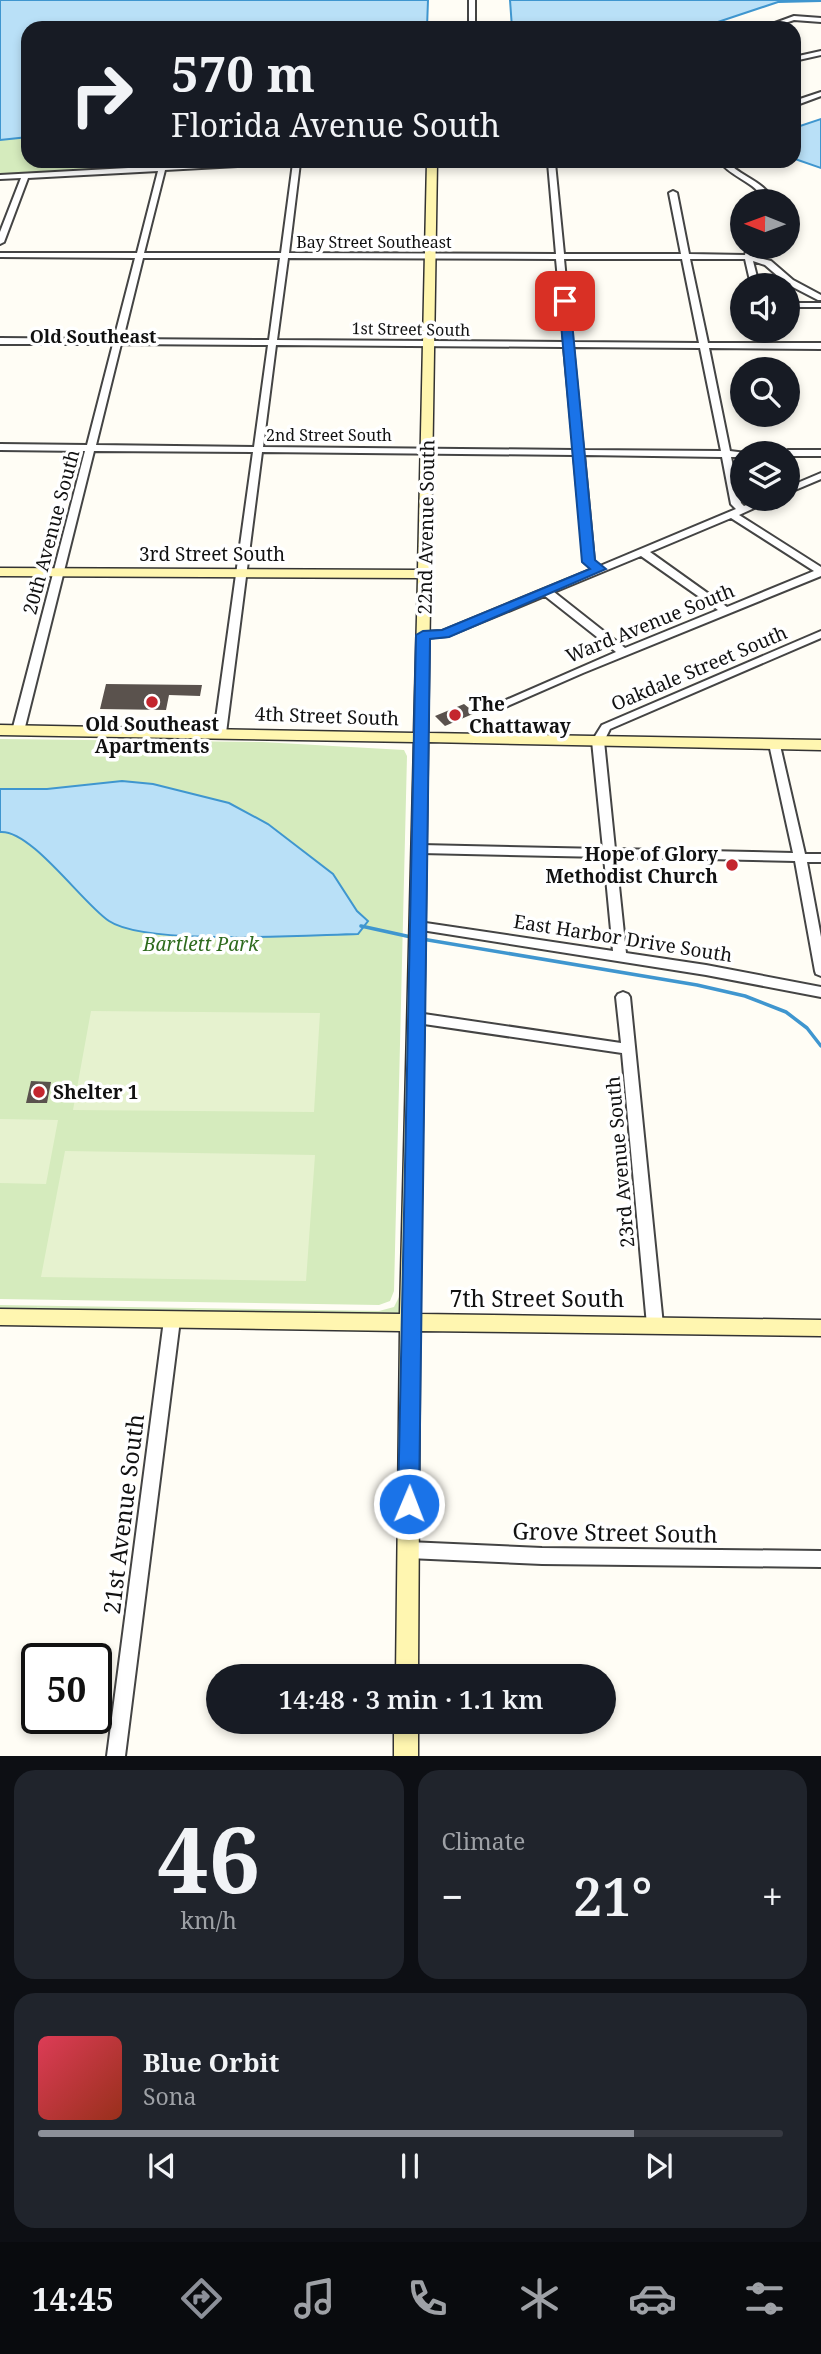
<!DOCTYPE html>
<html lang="en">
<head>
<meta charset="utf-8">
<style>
	:root { --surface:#171b24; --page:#20242c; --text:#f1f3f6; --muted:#9ea1a6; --line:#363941; --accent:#8c9099 }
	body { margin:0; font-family:"Noto Serif",serif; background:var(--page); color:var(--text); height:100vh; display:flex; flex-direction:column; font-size:26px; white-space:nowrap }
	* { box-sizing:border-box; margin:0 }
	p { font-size:23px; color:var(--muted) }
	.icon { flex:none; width:38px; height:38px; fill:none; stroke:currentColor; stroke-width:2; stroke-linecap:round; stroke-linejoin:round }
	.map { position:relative; height:1756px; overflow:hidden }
	.details { display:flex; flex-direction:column; gap:14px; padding:14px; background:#0d0f14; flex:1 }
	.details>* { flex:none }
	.banner { position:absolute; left:21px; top:21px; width:780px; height:147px; border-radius:21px; box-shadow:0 4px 10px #0003; background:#171b24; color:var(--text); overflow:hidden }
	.needle { width:46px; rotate:271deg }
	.controls { position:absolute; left:730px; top:189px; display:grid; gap:14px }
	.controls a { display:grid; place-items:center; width:70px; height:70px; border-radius:50%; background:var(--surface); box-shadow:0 4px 10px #0003; font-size:35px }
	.speed { position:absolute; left:21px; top:1643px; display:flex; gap:14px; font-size:35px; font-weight:700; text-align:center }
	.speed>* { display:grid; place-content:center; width:91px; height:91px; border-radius:50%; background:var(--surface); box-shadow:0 4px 10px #0003; line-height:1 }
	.speed .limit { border:4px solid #111; border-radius:10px; background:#fff; color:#111 }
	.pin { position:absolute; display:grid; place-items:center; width:60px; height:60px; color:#fff; margin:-30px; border-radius:14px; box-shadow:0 4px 10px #0006 }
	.me { position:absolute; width:77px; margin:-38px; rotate:1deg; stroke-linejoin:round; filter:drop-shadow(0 0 5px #0008) }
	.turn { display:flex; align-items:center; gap:24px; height:147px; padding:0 35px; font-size:32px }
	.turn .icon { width:91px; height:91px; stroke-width:2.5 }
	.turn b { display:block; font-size:49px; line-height:60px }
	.big { font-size:52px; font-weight:600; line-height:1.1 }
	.details .widget { flex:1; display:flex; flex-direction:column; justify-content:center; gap:10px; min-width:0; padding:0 24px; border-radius:21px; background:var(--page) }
	.details .dial { align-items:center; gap:0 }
	.dial b { font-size:91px; line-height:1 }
	.song { display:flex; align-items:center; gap:21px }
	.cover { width:84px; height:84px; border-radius:10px; background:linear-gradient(135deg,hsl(350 70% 55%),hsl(10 70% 35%)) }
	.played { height:7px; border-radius:4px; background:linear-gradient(90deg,var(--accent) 80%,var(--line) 80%) }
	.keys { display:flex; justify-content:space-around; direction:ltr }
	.heat { display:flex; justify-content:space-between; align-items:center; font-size:38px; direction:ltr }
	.details .tiles { flex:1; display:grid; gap:14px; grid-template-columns:1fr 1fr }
	.widget:last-child { grid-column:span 2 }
	.trip { position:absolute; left:206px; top:1664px; width:410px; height:70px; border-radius:35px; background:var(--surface); box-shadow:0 4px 10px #0003; font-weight:600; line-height:70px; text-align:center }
	.dock { display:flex; height:112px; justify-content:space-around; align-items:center; background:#090b0e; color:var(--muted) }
	.dock .icon { width:49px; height:49px }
	.dock .on { color:var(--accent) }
	.dock b { font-size:32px; color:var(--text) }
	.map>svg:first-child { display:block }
	.green { fill:#d5ebbd }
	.pitch { fill:#e6f2cf }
	.water { fill:#b9e0f7; stroke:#3f96cf; stroke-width:2 }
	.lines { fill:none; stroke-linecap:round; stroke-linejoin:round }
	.stream { stroke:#3f96cf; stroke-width:3.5 }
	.building { fill:#5a524d }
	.street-casing { stroke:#444; stroke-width:4 }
	.secondary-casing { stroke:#333; stroke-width:3 }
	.street { fill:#fff; fill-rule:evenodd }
	.secondary { fill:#fff6b0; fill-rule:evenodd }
	.route { fill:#1a73e8; stroke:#114b97; stroke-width:2 }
	.poi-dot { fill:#c4262e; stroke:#fff; stroke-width:2.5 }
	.labels { text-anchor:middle; stroke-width:7; stroke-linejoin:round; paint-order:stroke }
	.far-street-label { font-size:16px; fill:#111; stroke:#fff }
	.far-neighbourhood-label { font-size:18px; font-weight:bold; fill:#111; stroke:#fff }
	.street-label { font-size:19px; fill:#111; stroke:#fff }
	.poi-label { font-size:19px; font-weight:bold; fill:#111; stroke:#fff; text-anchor:start }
	.park-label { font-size:19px; font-style:italic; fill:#2f6b1f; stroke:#fff }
	.near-street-label { font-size:23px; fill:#111; stroke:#fff }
</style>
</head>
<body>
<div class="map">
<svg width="821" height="1756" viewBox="0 0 821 1756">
	<rect width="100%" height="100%" fill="#fffdf5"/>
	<path class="green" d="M28,137V161H241L42,173H0V140Z
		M0,739L262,742L404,750L407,756L394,1291L390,1301L379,1305L0,1299Z
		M402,1291L401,1316L0,1310V1305L379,1311L394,1307Z"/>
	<path class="pitch" d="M91,1011L320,1013L314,1112L73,1110Z
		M0,1119L58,1120L46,1184L0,1183Z
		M65,1151L315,1155L306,1281L41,1277Z"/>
	<path class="water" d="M0,0H428L427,28H28V137L0,140Z
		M510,0H821V1L778,2L700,28H512Z
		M821,119V168L795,159L794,128Z
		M122,781L153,784L229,803L268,824L333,874L357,911L368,921L358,934C307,935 146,946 109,921C83,904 31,829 0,832V789H47Z"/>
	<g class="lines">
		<path class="stream" d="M361,926L411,937
			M422,939L697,985L745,996L786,1012L807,1028L821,1046"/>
	</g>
	<path class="building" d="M106,684L202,685L200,696L169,695L166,710L100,709Z
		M464,704L475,713L445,726L435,716Z
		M31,1081L51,1082L47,1103H26Z"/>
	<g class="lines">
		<g class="street-casing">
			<path id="street" d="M469,0H475V28H469Z
				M794,16L821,18V22L794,20L770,28H761Z
				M821,51V55L794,61V57Z
				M821,92V96L794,106V101Z
				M256,161H361L357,163H300L289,253L556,254L548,163H519L515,161H655L651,163H555L564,254H681L669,193L673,191L677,193L689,254L745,255L747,247H755L752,256L771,261L793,280L821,295V300H818L787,284L765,265L753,261L759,285H751L745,259H690L708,343H821V349L709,348L730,451L746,453H742V457H731L741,503L744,506L761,499H774L739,515L821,567V576L583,673L494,712L490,711L488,709L490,707L616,652L545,596L448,636L423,638L418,635L423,632L442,631L592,569L584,562L574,455L262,452L226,733L220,737L214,733L253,452L94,451L24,731L22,733H14L12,731L85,451L0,450V444L87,445L113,344H0V338L114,339L135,258L0,257V253H137L158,171L28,178L4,242L0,244V232L21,178L0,179V175ZM293,163L281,253H144L165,170ZM143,258H280L269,340L123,339ZM288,258L556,259L564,342L277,340ZM564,259H682L699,343L572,342ZM121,344L268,345L254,447L96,445ZM276,345L564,347L574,450L263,447ZM573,347L700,348L721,451L583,450ZM584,455L722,457L731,504L736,509L600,566L594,561ZM731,518L814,571L727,607L650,552ZM641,556L718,610L625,648L554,592Z
				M719,161H727C741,178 764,180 773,201H765C756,182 732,178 719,161Z
				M788,303H821V307H788Z
				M788,450H821V456H788V453H783Z
				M821,473V479L788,493V487Z
				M821,631V638L610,729L604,741L615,849L793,853L769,744L771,741H779L805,854H821V862H807L821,937V976L816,974L815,971L795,861L616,857L626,953L706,965L821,987V997L706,975L415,929L413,926L419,922L613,951L604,857L421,853L415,849L421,845L603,849L592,741L602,725Z
				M623,992L628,994L630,997L663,1325L660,1330L655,1332L650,1330L647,1325L622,1053L417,1023L412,1021L410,1018L412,1015L417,1013L621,1043L616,997L618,994Z
				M172,1313L177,1315L180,1320L125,1756H107L164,1320L167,1315Z
				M408,1542L542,1548L821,1551V1567L542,1564L408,1558L402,1556L400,1550L402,1544Z"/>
		</g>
		<g class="secondary-casing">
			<path id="secondary" d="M427,161H437L428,733L821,740V750L428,742L420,1314L821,1320V1336L420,1331L418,1676H396L400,1331L0,1325V1309L400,1314L414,742L0,735V725L414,733L418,578L0,576V568L418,570Z
				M394,1722H418V1756H394Z"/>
		</g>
		<use href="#street" class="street"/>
		<use href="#secondary" class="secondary"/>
	</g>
	<path class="route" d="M565,298L570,301L595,560L606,569L449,637L430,639L419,1504L416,1511L409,1514L401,1511L398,1504L416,635L423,631L442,630L590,569L582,562L559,301Z"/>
	<g class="poi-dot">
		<circle cx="152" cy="702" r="7"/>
		<circle cx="455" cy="715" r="7"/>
		<circle cx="732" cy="865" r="7"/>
		<circle cx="39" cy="1092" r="7"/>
	</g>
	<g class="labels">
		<g class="far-street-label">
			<text x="374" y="248">Bay Street Southeast</text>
			<text transform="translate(411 329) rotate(1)" y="6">1st Street South</text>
			<text x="329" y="441">2nd Street South</text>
		</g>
		<g class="far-neighbourhood-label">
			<text x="93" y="343">Old Southeast</text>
		</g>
		<g class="street-label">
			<text transform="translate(426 527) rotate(-89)" y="7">22nd Avenue South</text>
			<text transform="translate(51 532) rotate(-75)" y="7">20th Avenue South</text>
			<text x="212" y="561">3rd Street South</text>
			<text transform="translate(650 623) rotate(-22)" y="7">Ward Avenue South</text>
			<text transform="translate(699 668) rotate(-23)" y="7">Oakdale Street South</text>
			<text transform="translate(327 716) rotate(2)" y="7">4th Street South</text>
			<text transform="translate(623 938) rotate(9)" y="7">East Harbor Drive South</text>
			<text transform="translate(620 1162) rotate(-95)" y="7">23rd Avenue South</text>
		</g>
		<g class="poi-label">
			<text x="469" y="711">The<tspan x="469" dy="22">Chattaway</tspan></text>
			<text x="152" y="731" text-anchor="middle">Old Southeast<tspan x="152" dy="22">Apartments</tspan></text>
			<text x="718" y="861" text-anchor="end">Hope of Glory<tspan x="718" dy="22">Methodist Church</tspan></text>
			<text x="53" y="1099">Shelter 1</text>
		</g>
		<g class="park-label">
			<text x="201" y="951">Bartlett Park</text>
		</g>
		<g class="near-street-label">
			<text x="537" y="1307">7th Street South</text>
			<text transform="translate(124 1514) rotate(-83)" y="8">21st Avenue South</text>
			<text transform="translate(615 1533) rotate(1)" y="8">Grove Street South</text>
		</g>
	</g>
</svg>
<div class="controls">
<a><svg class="needle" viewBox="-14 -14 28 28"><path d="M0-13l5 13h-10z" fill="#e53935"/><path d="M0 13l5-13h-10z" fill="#9ea1a6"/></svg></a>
<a><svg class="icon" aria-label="sound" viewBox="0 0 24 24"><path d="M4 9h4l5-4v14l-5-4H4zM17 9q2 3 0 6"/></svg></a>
<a><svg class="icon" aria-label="search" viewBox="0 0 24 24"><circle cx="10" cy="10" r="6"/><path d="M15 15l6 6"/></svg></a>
<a><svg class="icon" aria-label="layers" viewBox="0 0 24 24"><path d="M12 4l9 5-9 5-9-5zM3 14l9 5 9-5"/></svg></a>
</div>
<div class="speed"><div class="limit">50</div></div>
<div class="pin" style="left:565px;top:301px;background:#d93025"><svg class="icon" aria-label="arrive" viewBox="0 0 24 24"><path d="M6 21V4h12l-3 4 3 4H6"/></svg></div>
<svg class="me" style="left:409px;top:1504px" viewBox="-20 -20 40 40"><circle r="17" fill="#1a73e8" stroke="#fff" stroke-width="3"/><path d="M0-11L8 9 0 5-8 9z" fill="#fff"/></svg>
<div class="trip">14:48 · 3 min · 1.1 km</div>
<div class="banner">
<div class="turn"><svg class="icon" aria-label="right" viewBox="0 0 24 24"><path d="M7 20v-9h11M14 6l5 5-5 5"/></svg><div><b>570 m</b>Florida Avenue South</div></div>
</div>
</div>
<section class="details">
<div class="tiles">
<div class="widget dial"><b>46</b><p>km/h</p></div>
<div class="widget"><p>Climate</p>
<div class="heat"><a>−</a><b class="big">21°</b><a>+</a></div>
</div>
<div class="widget">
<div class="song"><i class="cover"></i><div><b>Blue Orbit</b><p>Sona</p></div></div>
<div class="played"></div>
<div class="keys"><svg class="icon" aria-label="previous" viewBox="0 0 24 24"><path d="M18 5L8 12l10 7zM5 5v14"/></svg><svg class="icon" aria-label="pause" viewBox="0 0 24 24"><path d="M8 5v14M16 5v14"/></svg><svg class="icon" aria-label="next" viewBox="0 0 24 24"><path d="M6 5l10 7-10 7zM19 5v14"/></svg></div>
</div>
</div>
</section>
<nav class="dock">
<b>14:45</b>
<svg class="icon on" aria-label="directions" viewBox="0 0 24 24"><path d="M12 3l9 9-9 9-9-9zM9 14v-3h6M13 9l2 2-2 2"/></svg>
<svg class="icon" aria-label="music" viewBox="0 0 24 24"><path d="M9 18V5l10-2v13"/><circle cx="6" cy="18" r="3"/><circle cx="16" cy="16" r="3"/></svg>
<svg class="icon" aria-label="phone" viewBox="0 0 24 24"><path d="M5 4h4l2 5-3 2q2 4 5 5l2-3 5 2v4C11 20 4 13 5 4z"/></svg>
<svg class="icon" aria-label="climate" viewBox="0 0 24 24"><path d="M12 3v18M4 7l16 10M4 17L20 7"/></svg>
<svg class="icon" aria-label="car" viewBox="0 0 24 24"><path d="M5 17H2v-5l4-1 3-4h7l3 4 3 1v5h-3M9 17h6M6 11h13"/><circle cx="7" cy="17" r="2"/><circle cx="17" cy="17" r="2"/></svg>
<svg class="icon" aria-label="filters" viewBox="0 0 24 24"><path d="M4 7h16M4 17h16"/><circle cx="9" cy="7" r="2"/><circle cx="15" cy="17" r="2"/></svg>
</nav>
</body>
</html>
